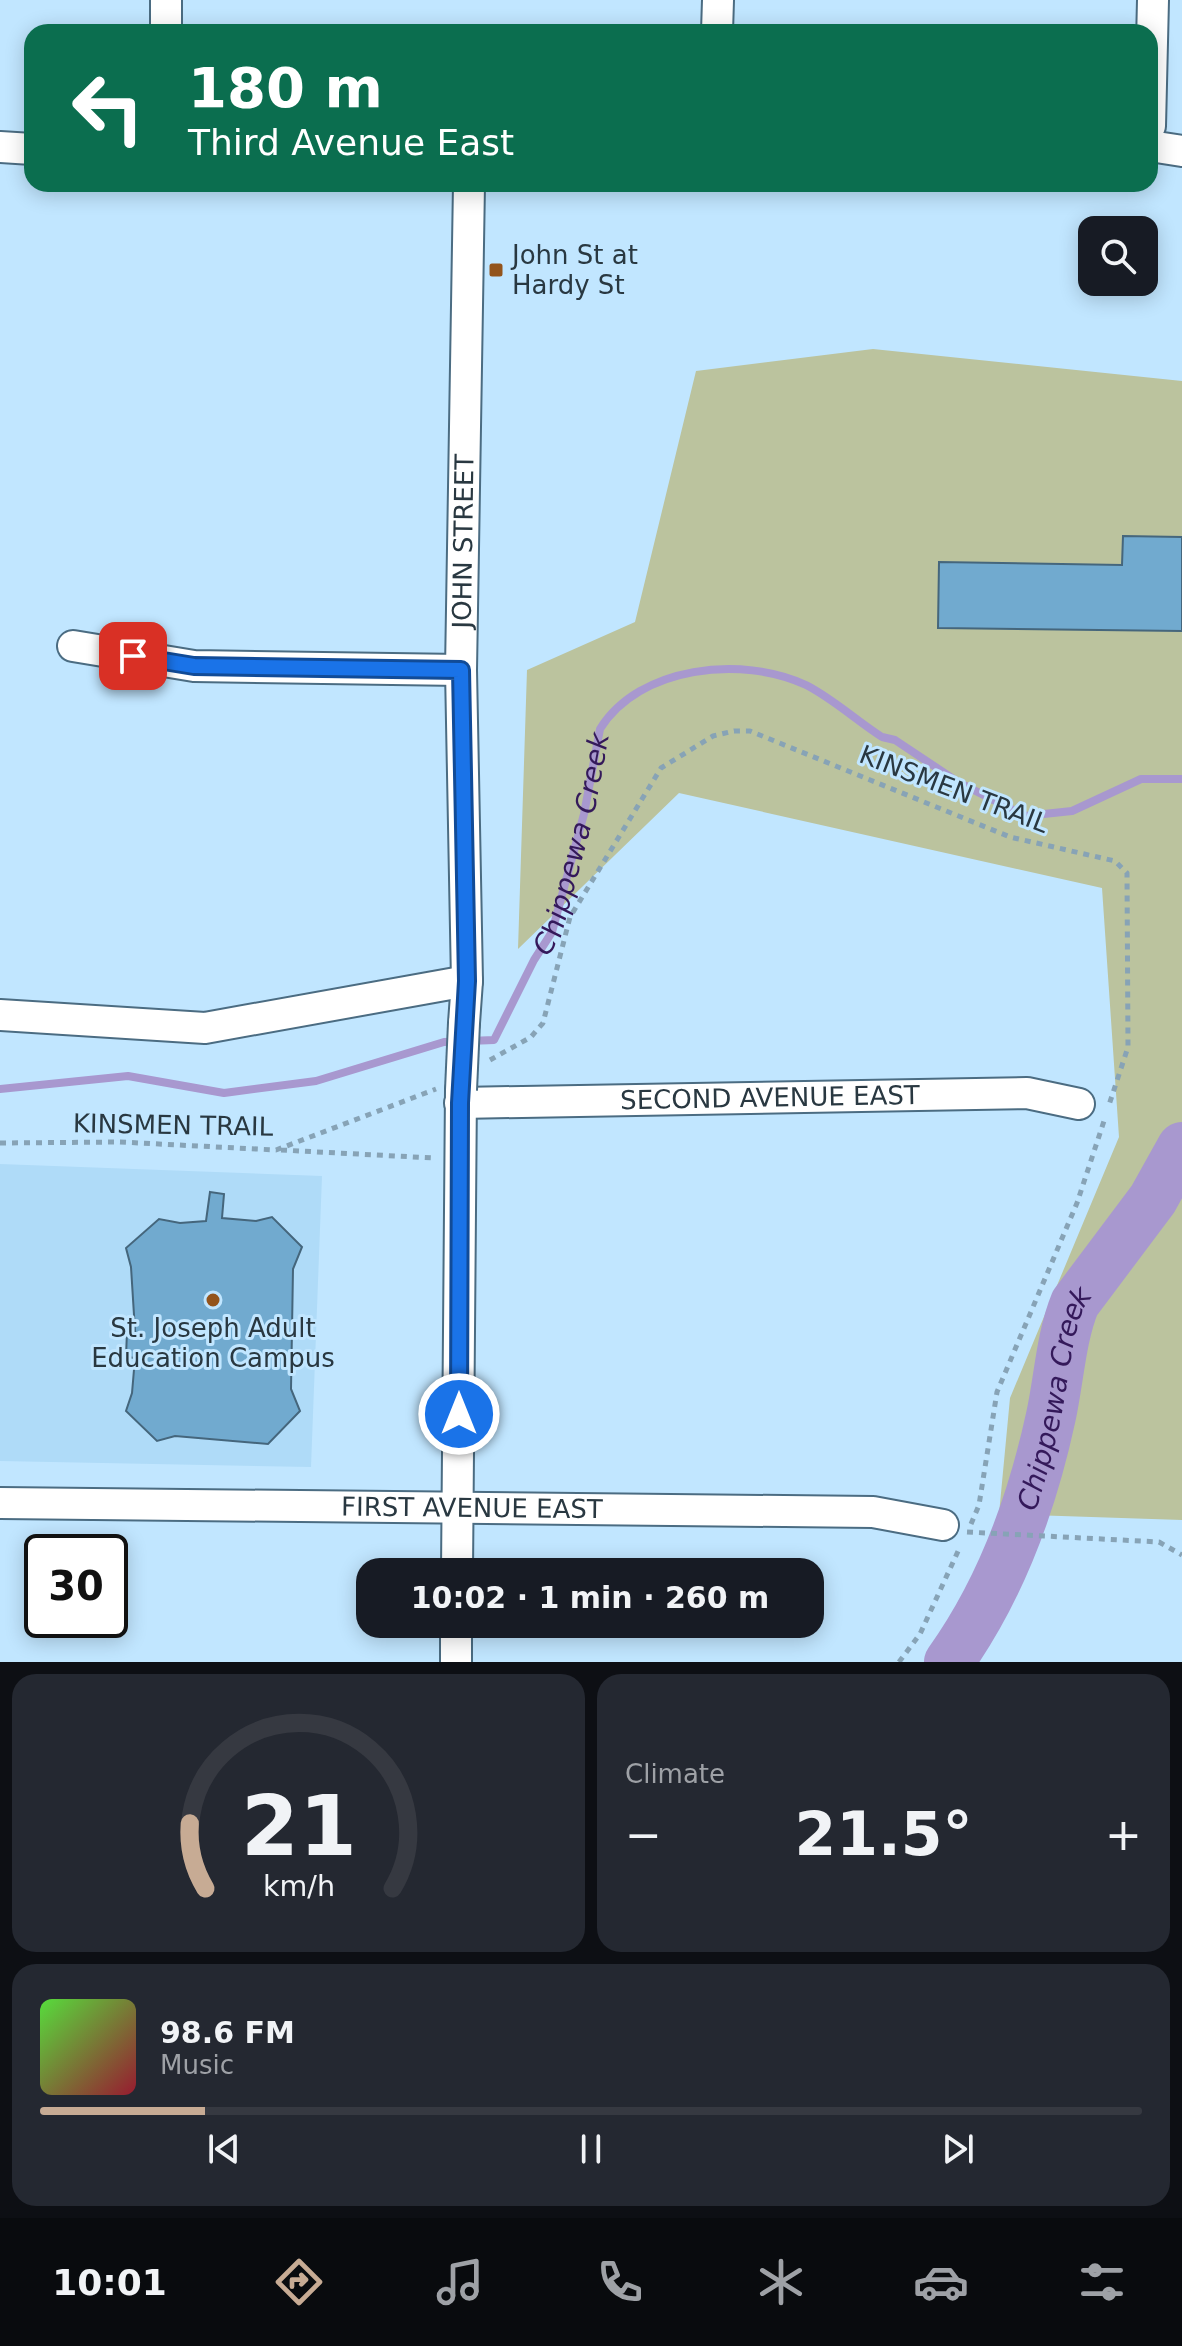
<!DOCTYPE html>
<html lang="en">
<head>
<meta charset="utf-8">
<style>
	:root { --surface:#171b24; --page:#242831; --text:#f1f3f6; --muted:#9ea1a6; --line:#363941; --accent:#c7ab94 }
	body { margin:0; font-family:"DejaVu Sans",sans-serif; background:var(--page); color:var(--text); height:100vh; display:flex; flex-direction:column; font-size:30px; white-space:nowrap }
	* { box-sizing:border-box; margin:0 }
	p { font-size:26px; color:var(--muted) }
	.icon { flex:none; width:44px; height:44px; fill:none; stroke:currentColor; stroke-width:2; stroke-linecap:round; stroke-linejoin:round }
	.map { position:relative; height:1662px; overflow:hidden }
	.sheet { display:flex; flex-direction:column; gap:12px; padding:12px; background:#0d0f14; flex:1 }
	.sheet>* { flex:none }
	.banner { position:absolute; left:24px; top:24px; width:1134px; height:168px; border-radius:24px; box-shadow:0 4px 20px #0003; background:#0b6e4f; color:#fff; overflow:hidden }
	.buttons { position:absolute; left:1078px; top:216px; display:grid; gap:16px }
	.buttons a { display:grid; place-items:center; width:80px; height:80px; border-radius:16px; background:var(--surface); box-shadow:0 4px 20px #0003; font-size:40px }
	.speed { position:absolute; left:24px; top:1534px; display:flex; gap:16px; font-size:40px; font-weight:700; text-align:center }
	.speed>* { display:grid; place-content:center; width:104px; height:104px; border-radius:50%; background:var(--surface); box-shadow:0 4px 20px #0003; line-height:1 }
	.speed .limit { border:4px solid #111; border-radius:12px; background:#fff; color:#111 }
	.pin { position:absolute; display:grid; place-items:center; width:68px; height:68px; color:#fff; margin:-34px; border-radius:16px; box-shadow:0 4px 12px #0006 }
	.me { position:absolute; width:88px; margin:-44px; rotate:0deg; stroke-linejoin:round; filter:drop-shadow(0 0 6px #0008) }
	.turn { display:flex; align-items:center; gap:28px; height:168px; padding:0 32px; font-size:36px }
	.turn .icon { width:104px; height:104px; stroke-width:2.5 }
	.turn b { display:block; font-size:56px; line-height:68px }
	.big { font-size:60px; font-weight:700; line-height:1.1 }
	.sheet .card { flex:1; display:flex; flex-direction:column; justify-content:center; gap:12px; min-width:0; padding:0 28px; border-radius:24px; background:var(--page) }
	.sheet .dial { align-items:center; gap:0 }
	.dial svg { height:208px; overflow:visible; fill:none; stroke:var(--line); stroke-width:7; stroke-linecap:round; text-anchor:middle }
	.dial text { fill:var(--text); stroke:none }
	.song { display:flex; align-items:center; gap:24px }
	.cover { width:96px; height:96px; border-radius:12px; background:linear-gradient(135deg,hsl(110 70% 55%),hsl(350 70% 35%)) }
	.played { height:8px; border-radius:4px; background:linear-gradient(90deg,var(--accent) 15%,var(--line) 15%) }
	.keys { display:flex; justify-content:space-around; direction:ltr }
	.heat { display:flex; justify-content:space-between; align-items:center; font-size:44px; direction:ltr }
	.sheet .tiles { flex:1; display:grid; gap:12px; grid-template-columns:1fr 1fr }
	.card:last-child { grid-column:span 2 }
	.trip { position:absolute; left:356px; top:1558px; width:468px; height:80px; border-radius:24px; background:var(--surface); box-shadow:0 4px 20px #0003; font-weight:700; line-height:80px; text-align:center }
	.menu { display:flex; height:128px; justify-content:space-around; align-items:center; background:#090b0e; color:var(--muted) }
	.menu .icon { width:56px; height:56px }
	.menu .selected { color:var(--accent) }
	.menu b { font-size:36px; color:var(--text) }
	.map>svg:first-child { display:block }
	.built { fill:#afdbf8 }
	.green { fill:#bbc39e }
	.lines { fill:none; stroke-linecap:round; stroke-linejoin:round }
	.stream { stroke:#a898cf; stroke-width:8 }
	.river { stroke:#a898cf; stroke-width:50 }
	.building { fill:#71aacf; stroke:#45667c; stroke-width:2 }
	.minor-casing { stroke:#4b6c82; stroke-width:34 }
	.path { stroke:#87a3b6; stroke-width:5; stroke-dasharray:6 6; stroke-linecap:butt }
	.minor { stroke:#fff; stroke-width:30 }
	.minor-bridge-casing { stroke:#4b6c82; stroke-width:34; stroke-linecap:butt }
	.minor-bridge { stroke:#fff; stroke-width:30 }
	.route-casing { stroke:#114b97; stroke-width:20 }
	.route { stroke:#1a73e8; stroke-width:14 }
	.poi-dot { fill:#93541c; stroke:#c1e6ff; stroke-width:3 }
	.labels { text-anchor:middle; stroke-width:6; stroke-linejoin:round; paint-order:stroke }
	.poi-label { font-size:26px; fill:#293841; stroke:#c1e6ff; text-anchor:start }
	.street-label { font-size:26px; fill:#293841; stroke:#c1e6ff }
	.water-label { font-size:28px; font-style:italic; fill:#34195a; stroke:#c1e6ff }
</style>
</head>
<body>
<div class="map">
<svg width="1182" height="1662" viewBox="0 0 1182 1662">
	<rect width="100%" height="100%" fill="#c1e6ff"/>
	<path class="built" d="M0,1164L322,1176L311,1467L0,1461Z"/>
	<path class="green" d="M873,349L1182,381V1520L999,1514L1010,1398L1119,1137L1102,888L679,793L518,949L527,670L635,622L696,371Z"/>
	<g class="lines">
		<path class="stream" id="s1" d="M0,1089L128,1076L224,1093L316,1081L444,1042L494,1040L534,960L552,932L584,814L600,729C639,666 742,655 806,685C832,698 857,721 882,737L895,740L958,782L1025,816L1072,811L1141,779H1182"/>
		<path class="river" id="s2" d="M949,1662C1002,1588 1032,1504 1051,1416C1059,1379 1061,1337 1075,1303L1153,1199L1182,1147"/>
	</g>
	<path class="building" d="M1123,536L1182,537V631L938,628L939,562L1122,565Z
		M210,1192L224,1194L222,1218L256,1221L272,1217L302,1247L293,1269L291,1389L300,1411L268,1444L175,1436L157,1441L126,1411L132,1393L135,1358L126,1357L127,1331H135L131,1267L126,1248L159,1219L180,1223L206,1221Z"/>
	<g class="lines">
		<g class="minor-casing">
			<g id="minor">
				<path d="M166,32V0"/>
				<path d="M717,32L718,0"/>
				<path d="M1150,126L1153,0"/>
				<path d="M1150,146L1182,151"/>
				<path d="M0,147L32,149"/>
				<path d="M73,646L194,666L461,670"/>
				<path d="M0,1015L205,1028L467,981"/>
				<path id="s3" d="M464,1023L467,981L461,670L469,184"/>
				<path id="s4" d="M460,1103L1027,1093L1079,1104"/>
				<path id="s5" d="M0,1503L873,1512L943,1525"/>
				<path d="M457,1572L461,1090"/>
				<path d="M456,1662V1624"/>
			</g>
		</g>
		<path class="path" d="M490,1060L531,1037L543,1023L570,917L661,768L713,736L734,731H750L1010,837L1115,861L1127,873L1128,1047L1108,1108
			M0,1143L120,1142L276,1150L436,1089
			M281,1150L434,1158
			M971,1524L979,1505L997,1392L1077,1203L1105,1118
			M967,1532L1159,1542L1182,1555
			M899,1662L920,1634L960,1547"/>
		<use href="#minor" class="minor"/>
		<g class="minor-bridge-casing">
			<path id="minor-bridge" d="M461,1090L464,1023"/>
		</g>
		<use href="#minor-bridge" class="minor-bridge"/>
	</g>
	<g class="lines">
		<g class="route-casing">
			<path id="route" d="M133,656L194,666L461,670L467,981L460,1103L459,1414"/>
		</g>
		<use href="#route" class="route"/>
	</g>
	<g class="poi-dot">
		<rect x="488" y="262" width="16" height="16" rx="4"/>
		<circle cx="213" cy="1300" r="8"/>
	</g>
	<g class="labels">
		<g class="poi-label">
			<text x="512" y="264">John St at<tspan x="512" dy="30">Hardy St</tspan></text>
			<text x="213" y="1337" text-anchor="middle">St. Joseph Adult<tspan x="213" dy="30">Education Campus</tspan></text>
		</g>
		<g class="street-label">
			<text dy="9" stroke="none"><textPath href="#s3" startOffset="482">JOHN STREET</textPath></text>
			<text transform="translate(954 789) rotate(21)" y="9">KINSMEN TRAIL</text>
			<text dy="9" stroke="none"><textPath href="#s4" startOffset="310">SECOND AVENUE EAST</textPath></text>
			<text transform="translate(173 1125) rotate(1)" y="9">KINSMEN TRAIL</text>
			<text dy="9" stroke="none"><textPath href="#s5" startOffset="472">FIRST AVENUE EAST</textPath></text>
		</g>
		<g class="water-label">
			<text dy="10" stroke="none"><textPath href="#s1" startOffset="716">Chippewa Creek</textPath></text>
			<text dy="10" stroke="none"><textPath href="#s2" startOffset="286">Chippewa Creek</textPath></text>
		</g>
	</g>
</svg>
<div class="buttons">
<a><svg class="icon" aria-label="search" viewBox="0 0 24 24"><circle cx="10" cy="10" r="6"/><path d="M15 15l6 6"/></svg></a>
</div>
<div class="speed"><div class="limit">30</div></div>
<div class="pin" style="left:133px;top:656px;background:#d93025"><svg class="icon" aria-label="arrive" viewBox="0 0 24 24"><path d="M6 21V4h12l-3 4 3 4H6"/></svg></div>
<svg class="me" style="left:459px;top:1414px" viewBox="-20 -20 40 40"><circle r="17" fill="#1a73e8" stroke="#fff" stroke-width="3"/><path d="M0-11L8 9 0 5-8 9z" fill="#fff"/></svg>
<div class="trip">10:02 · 1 min · 260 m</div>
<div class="banner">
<div class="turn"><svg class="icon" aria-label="left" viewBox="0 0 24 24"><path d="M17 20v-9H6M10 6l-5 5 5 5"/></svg><div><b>180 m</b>Third Avenue East</div></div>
</div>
</div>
<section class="sheet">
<div class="tiles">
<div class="card dial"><svg viewBox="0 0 100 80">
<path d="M14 69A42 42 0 1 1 86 69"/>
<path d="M14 69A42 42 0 0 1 8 44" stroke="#c7ab94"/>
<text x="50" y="56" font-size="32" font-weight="700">21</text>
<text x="50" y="72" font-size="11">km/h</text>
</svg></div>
<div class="card"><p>Climate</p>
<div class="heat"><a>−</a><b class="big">21.5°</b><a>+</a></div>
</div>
<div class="card">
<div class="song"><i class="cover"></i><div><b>98.6 FM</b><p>Music</p></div></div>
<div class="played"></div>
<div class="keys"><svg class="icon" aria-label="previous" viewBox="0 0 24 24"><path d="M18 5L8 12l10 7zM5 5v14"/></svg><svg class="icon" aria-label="pause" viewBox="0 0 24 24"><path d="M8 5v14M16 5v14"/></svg><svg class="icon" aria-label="next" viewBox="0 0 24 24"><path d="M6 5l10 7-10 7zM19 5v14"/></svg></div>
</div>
</div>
</section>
<nav class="menu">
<b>10:01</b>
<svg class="icon selected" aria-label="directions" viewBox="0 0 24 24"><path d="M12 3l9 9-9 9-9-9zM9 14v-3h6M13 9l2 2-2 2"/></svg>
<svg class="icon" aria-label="music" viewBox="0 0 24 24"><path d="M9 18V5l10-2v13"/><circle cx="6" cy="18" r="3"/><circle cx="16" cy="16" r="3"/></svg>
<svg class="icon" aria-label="phone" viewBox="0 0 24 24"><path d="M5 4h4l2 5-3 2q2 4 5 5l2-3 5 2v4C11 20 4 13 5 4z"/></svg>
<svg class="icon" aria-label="climate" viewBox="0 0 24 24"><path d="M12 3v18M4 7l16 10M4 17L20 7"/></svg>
<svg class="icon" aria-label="car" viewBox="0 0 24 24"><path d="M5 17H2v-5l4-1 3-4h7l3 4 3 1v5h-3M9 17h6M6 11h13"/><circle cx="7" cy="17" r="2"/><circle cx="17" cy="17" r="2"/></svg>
<svg class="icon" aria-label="filters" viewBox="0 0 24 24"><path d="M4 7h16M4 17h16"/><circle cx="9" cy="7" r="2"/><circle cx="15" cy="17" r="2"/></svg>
</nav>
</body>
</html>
